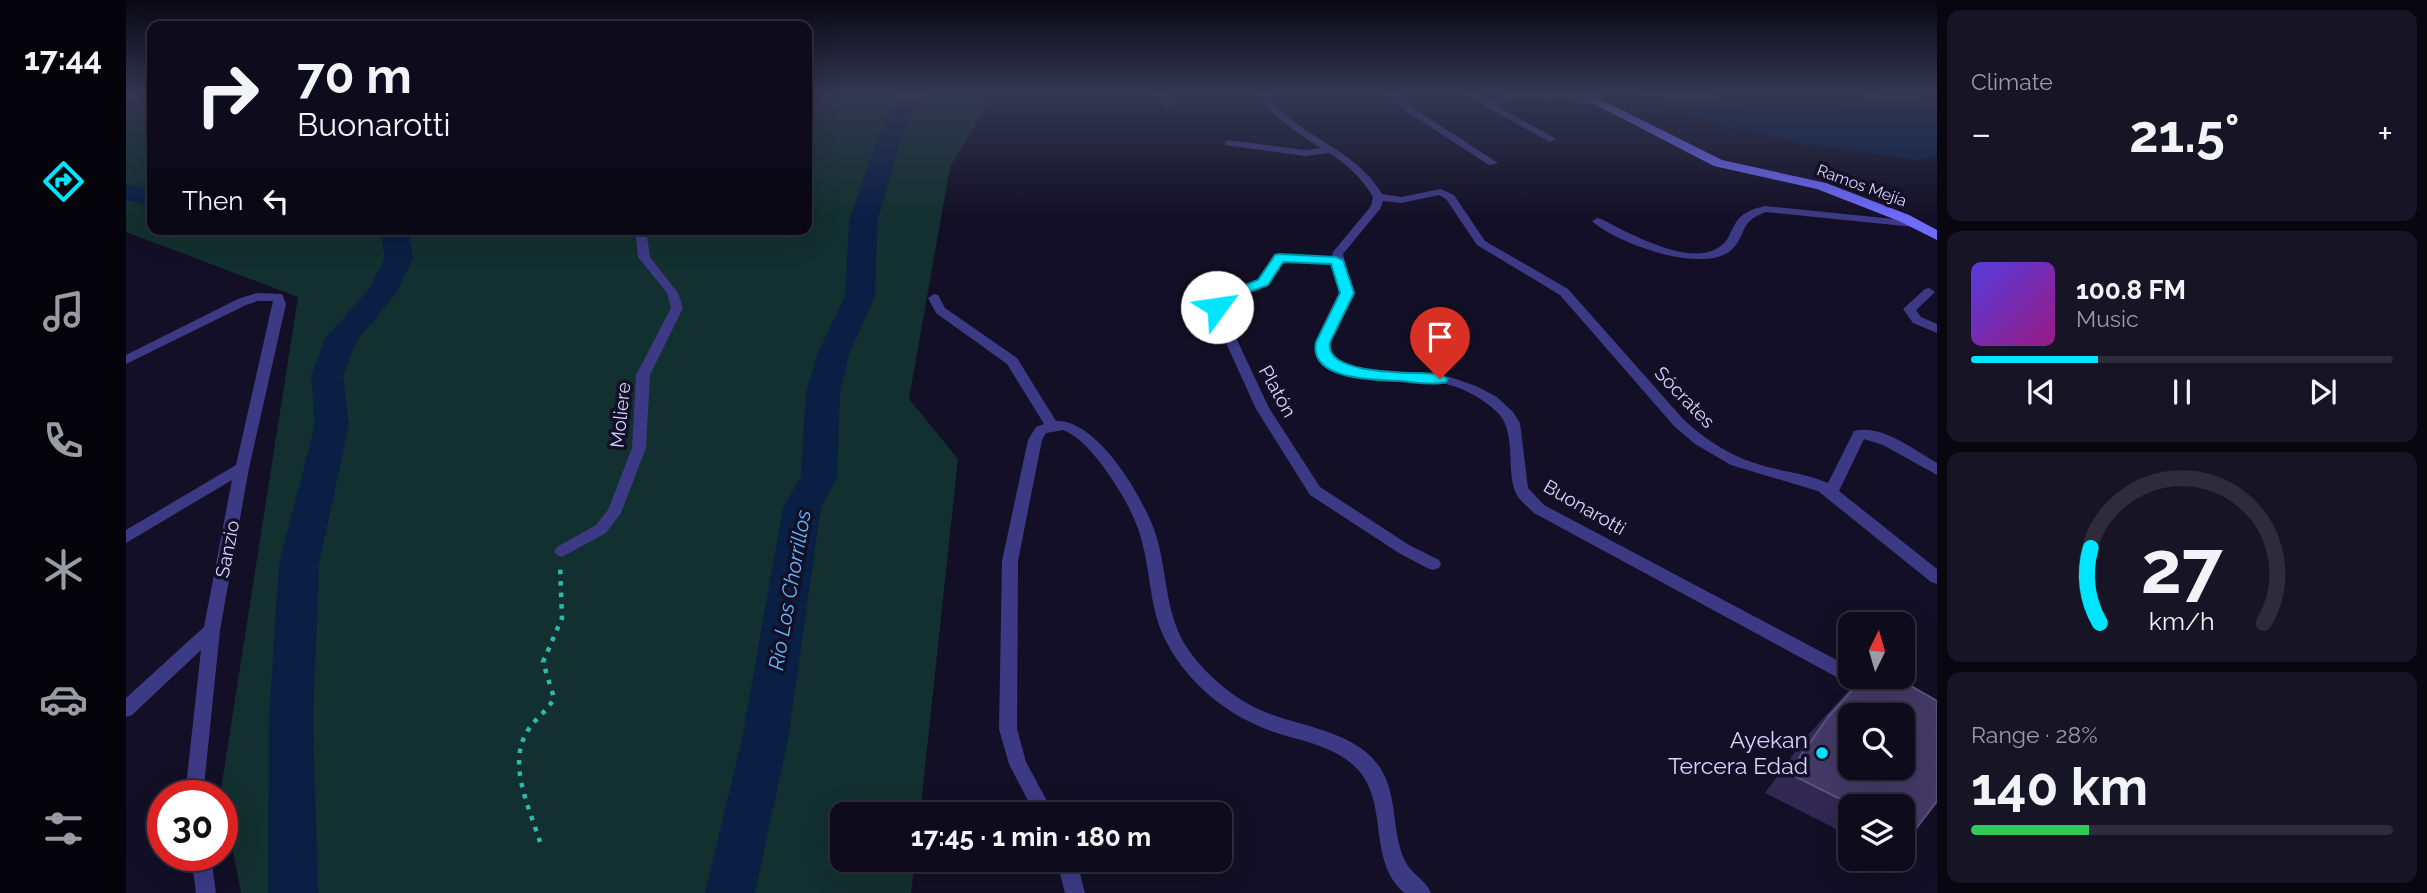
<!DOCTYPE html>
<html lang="en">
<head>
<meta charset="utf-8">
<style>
	:root { --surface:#0e0b1c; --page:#171425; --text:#f1f3f6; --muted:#9b9ba3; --line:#2e2b3b; --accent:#00e5ff }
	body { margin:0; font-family:Raleway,sans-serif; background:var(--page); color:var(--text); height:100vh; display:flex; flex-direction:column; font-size:26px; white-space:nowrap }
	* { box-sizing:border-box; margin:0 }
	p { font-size:23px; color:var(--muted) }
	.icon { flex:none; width:38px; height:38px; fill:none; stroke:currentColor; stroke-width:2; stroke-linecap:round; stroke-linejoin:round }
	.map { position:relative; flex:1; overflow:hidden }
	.drawer { display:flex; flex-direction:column; gap:10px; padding:10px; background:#08060f; width:490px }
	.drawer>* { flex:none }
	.top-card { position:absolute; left:21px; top:21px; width:665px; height:214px; border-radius:14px; box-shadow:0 7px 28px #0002,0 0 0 2px var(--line); background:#0e0b1c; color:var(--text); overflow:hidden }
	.needle { width:46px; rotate:5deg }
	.controls { position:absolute; left:1712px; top:612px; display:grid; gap:14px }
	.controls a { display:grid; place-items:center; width:77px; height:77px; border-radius:14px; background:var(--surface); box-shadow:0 7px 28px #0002,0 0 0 2px var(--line); font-size:35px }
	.speed { position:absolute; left:21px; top:780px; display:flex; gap:14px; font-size:35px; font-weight:700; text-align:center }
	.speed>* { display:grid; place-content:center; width:91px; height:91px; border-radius:50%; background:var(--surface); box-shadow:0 7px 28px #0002,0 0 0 2px var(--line); line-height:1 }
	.speed .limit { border:10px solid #d22; background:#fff; color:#111 }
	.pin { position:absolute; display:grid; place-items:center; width:60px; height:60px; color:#fff; margin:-72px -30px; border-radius:50% 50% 50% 0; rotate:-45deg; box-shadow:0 0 7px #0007 }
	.pin .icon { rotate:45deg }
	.me { position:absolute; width:77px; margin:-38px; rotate:59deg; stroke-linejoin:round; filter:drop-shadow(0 0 5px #0008) }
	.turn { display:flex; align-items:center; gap:24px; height:147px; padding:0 35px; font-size:32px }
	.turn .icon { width:91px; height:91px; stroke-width:2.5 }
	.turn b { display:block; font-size:49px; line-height:60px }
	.then { display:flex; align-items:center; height:66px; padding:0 35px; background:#0003; gap:14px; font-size:26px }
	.big { font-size:52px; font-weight:700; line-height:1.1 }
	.drawer .card { flex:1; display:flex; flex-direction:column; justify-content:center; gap:10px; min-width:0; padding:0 24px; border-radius:14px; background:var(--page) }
	.drawer .dial { align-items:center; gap:0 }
	.dial svg { height:182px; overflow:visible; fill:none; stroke:var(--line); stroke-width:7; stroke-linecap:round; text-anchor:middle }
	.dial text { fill:var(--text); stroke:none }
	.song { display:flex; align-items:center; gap:21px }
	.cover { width:84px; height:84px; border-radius:10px; background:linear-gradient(135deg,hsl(250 70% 55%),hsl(310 70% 35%)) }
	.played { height:7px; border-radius:4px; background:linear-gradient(90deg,var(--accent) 30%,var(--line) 30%) }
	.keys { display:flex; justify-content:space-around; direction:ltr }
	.heat { display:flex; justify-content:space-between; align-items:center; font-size:38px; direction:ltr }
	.charge { height:10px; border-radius:5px; background:linear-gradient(90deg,#34c759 28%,var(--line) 0) }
	.trip { position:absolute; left:704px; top:802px; width:402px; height:70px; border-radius:14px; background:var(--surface); box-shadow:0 7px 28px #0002,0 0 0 2px var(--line); font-weight:700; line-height:70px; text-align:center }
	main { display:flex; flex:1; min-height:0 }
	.dock { display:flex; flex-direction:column; width:126px; justify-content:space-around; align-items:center; background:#06040b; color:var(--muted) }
	.dock .icon { width:49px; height:49px }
	.dock .on { color:var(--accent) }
	.dock b { font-size:32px; color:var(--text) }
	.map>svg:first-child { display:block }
	.green { fill:#12302f }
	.water { fill:#0a1f44 }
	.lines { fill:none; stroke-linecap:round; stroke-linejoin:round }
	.river { fill:#0a1f44; fill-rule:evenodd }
	.path { stroke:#2fb8b0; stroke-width:4.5; stroke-dasharray:4.5 7; stroke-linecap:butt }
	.street { fill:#3d3a85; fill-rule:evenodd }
	.secondary { fill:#6f6bff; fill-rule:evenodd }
	.wall { fill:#312854 }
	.building { fill:#433a66; stroke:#5a527e; stroke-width:2; fill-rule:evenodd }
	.route { fill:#00e5ff; stroke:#0095a6; stroke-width:2 }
	.poi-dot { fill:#00e5ff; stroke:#130f26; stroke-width:2.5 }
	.labels { text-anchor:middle; stroke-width:7; stroke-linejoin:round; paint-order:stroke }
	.far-street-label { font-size:16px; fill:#d9d4ff; stroke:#130f26 }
	.street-label { font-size:19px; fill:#d9d4ff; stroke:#130f26 }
	.water-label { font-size:21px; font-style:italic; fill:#62b6ff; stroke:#130f26 }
	.near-poi-label { font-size:23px; fill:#d9d4ff; stroke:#130f26; text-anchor:end }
</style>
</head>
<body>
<main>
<nav class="dock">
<b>17:44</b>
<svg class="icon on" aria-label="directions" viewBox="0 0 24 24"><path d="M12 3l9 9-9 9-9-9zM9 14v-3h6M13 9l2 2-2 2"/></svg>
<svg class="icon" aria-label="music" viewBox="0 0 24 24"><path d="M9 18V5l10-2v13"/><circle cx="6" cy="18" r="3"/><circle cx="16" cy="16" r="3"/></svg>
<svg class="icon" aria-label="phone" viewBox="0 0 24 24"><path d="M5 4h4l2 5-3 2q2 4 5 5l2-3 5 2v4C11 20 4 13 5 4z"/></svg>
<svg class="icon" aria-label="climate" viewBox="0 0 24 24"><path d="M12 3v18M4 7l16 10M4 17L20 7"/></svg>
<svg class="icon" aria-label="car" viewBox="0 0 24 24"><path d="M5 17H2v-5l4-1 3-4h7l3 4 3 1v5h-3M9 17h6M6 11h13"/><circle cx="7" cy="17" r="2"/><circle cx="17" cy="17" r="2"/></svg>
<svg class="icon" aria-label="filters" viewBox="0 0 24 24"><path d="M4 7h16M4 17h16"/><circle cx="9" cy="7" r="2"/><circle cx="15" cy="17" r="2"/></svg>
</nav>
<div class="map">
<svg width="1811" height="893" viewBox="0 0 1811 893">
	<rect width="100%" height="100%" fill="#130f26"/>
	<path class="green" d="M0,93H26V229H681V93H869L824,167L783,399L832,459L794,814H716V859H789L785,893H115L95,789L172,297L0,232Z"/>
	<path class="water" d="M1507,93H1579L1648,113H1693L1744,95L1795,97L1811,101V155L1792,160L1675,144L1607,128Z"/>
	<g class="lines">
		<path class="river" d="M0,93H14L8,101L0,103Z
			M776,93H798L776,136L751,222L749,296L723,355L714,392L711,478L695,507L662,739L629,893H579L616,739L657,507L675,477L680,392L691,355L719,296L723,222L752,136Z
			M0,184L26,190V206L0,200Z
			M254,229H282L287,258L271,292L230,342L217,376L223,425L193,564L187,718L192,893H142L143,718L153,564L189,425L185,376L199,339L243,289L259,258Z"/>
		<path class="path" d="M414,842C404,809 381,764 401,732C408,719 421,712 428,698L417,662L436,618L434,564"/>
		<path class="street" d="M1027,93H1036L1049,106L1041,108Z
			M1131,93H1140C1170,137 1229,147 1256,194L1275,197L1315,189L1328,195L1359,241L1442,289L1558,420C1581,441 1608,458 1638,466C1660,472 1682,474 1702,483L1728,431C1756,424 1788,450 1811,463V475L1757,445L1738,439L1713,491L1811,569V584L1805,582L1692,491L1605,465L1569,444L1548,426L1434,295L1351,245L1320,199L1313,195L1275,203L1257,201L1254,209L1217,254L1227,293L1203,342L1205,355L1213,362L1226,367L1324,377L1350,386L1371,397L1387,412L1394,423L1402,488L1418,505L1724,667V677H1732L1730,681L1724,683L1718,681L1408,513C1401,506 1390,498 1388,488C1381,465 1390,430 1371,412C1357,398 1334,386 1314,383C1289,379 1180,388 1191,341C1195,325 1208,308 1215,293L1208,263L1156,262L1141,285L1100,300L1098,312L1143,408L1194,487L1283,545L1313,560L1315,564L1313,568L1307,570L1301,568L1273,553L1184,495L1130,409L1086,312L1088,298L1133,281L1149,256H1206L1207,252L1245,206L1247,197C1236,178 1222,165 1203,153L1179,156L1099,145V141L1102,140L1179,150L1195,148C1170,132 1148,118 1131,93Z
			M1262,93H1271L1289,109L1372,163L1363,165L1283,113Z
			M1335,93H1347L1362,101C1398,89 1432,93 1468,98L1473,101L1468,104L1403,98L1369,105L1427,137L1429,139L1424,142Z
			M1639,206L1788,221L1793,224L1788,227L1640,212C1611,222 1622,236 1604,251C1575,274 1490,243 1466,221L1471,218L1475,219C1503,233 1569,271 1597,244C1603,239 1604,232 1608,226C1614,213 1626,209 1639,206Z
			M509,229H520L524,257L552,293L557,308L524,375L520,448L495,513L480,533L436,557L431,555L428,551L431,547L470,525L482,510L506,448L510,375L545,308L541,293L512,257Z
			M1803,288L1809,292L1790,310L1795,317L1811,324V333L1787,323L1777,309L1799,289Z
			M131,293L156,294L160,304L123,468L94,630L77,796H59L75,650L6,715L0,717V698L78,627L106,480L0,543V530L110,465L147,301H132L120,305L0,364V355L112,299Z
			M808,294L812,295L819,308L891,358L930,421C972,419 1019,500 1030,535C1041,571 1039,610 1058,643C1077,674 1113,704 1147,715C1178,726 1215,731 1241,753C1276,783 1262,824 1279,861C1285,874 1300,880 1305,893H1279C1239,861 1266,797 1226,764C1204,745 1175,741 1148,732C1104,717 1063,685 1041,643C1025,614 1025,581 1018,550C1012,519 995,491 976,465C966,452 953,436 937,430L920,433L916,440L892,561L891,729L900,762L928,814H909L883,764L873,729L876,561L902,440L910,427L918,424L881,364L810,313L802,298Z
			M65,856H85L90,893H70Z
			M930,859H950L959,893H939Z"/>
		<path class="secondary" d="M1447,93H1462L1596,160L1700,183L1783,215L1811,230V240L1773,221L1691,189L1588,166Z"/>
	</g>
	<path class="wall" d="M1736,677H1769L1786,834L1776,841V807H1724V836L1639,793L1680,737L1725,688Z"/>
	<path class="building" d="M1738,677H1769L1811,701V801L1786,834L1776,829V807H1730L1662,773L1703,716ZM1724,716H1776V768H1724Z"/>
	<linearGradient id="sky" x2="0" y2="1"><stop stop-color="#0a0815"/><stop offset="0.43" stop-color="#333752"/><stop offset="1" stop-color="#333752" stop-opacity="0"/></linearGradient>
	<rect width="1811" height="218" fill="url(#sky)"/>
	<path class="route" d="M1153,254L1210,257L1217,260L1228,293L1204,342C1197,377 1292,372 1314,374L1322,379L1320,382C1306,386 1289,382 1275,381C1252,380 1182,381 1190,342L1214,293L1205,264L1157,262L1142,285L1100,301L1096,310H1086L1084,307L1090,296L1132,280L1149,255Z"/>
	<circle class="poi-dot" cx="1696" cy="753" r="7"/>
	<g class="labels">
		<g class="far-street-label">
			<text transform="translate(1736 185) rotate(20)" y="6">Ramos Mejía</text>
		</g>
		<g class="street-label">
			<text transform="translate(1152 391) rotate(61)" y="7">Platón</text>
			<text transform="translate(1559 397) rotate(46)" y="7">Sócrates</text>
			<text transform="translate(494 415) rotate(-84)" y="7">Moliere</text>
			<text transform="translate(1459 507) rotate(30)" y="7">Buonarotti</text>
			<text transform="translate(101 549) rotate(-79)" y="7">Sanzio</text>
		</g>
		<g class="water-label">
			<text transform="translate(664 590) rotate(-80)" y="7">Río Los Chorrillos</text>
		</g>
		<g class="near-poi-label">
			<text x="1682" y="748">Ayekan<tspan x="1682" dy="26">Tercera Edad</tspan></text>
		</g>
	</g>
</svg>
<div class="controls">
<a><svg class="needle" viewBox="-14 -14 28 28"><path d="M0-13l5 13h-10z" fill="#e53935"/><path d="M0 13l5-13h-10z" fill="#9b9ba3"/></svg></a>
<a><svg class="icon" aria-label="search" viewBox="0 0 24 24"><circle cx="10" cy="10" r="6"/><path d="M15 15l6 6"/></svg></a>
<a><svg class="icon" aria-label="layers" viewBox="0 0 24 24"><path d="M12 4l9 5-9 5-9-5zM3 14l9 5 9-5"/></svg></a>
</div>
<div class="speed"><div class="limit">30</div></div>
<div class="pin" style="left:1314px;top:379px;background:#d93025"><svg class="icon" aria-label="arrive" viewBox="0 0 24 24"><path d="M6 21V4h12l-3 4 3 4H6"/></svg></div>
<svg class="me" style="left:1091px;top:307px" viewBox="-20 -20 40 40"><circle r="19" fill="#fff"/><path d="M0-13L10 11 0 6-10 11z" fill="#00e5ff"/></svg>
<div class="trip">17:45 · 1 min · 180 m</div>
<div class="top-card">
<div class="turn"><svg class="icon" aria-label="right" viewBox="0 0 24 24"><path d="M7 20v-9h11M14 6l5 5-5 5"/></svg><div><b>70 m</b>Buonarotti</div></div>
<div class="then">Then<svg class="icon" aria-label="left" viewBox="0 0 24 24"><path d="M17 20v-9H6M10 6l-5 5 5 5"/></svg></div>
</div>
</div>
<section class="drawer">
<div class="card"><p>Climate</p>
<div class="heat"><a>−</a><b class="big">21.5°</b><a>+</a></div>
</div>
<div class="card">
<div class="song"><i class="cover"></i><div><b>100.8 FM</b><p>Music</p></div></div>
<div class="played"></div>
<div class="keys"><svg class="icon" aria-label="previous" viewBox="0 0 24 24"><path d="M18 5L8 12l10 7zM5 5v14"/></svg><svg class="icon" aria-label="pause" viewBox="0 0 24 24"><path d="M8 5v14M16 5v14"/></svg><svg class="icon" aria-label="next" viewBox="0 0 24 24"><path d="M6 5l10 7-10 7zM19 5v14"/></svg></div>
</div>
<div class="card dial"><svg viewBox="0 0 100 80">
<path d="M14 69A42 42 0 1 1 86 69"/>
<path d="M14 69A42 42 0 0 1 10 36" stroke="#00e5ff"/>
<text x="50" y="56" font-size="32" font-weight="700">27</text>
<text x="50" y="72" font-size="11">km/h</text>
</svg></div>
<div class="card"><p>Range · 28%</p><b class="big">140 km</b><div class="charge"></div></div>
</section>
</main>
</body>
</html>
